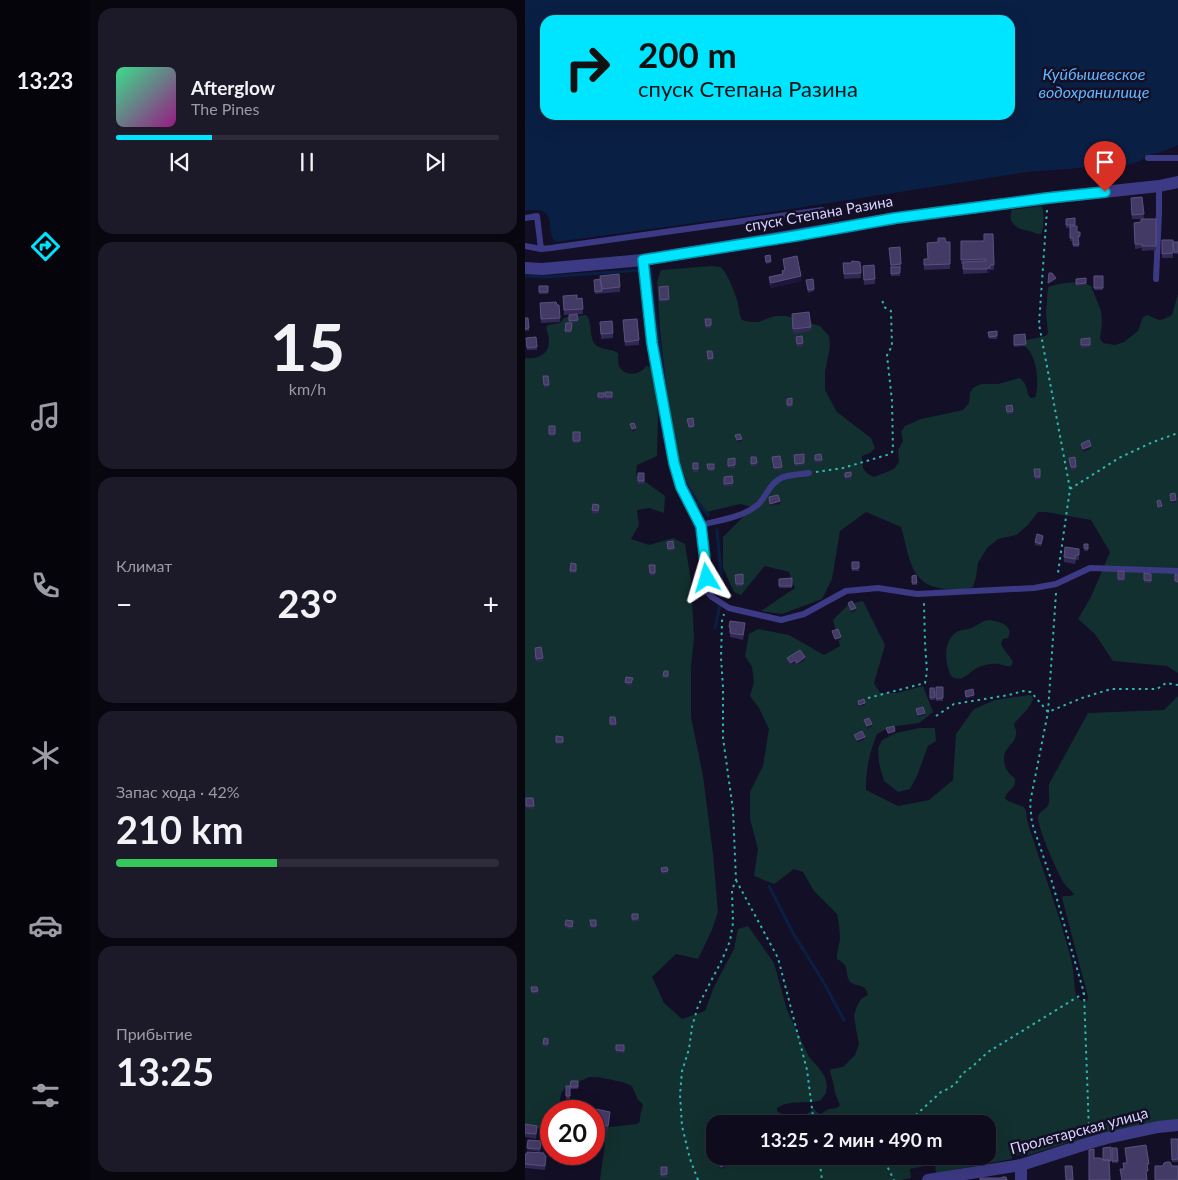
<!DOCTYPE html>
<html lang="ru">
<head>
<meta charset="utf-8">
<style>
	:root { --surface:#0e0b1c; --page:#1c1929; --text:#f1f3f6; --muted:#9b9ba3; --line:#2e2b3b; --accent:#00e5ff }
	body { margin:0; font-family:Lato,sans-serif; background:var(--page); color:var(--text); height:100vh; display:flex; flex-direction:column; font-size:19px; white-space:nowrap }
	* { box-sizing:border-box; margin:0 }
	p { font-size:16px; color:var(--muted) }
	.icon { flex:none; width:28px; height:28px; fill:none; stroke:currentColor; stroke-width:2; stroke-linecap:round; stroke-linejoin:round }
	.map { position:relative; flex:1; overflow:hidden }
	.side { display:flex; flex-direction:column; gap:8px; padding:8px; background:#08060f; width:435px }
	.side>* { flex:none }
	.top-card { position:absolute; left:15px; top:15px; width:475px; height:105px; border-radius:15px; box-shadow:0 5px 20px #0002,0 0 0 1px var(--line); background:#00e5ff; color:#111; overflow:hidden }
	.speed { position:absolute; left:15px; top:1100px; display:flex; gap:10px; font-size:25px; font-weight:700; text-align:center }
	.speed>* { display:grid; place-content:center; width:65px; height:65px; border-radius:50%; background:var(--surface); box-shadow:0 5px 20px #0002,0 0 0 1px var(--line); line-height:1 }
	.speed .limit { border:8px solid #d22; background:#fff; color:#111 }
	.pin { position:absolute; display:grid; place-items:center; width:42px; height:42px; color:#fff; margin:-51px -21px; border-radius:50% 50% 50% 0; rotate:-45deg; box-shadow:0 0 5px #0007 }
	.pin .icon { rotate:45deg }
	.me { position:absolute; width:55px; margin:-28px; rotate:353deg; stroke-linejoin:round; filter:drop-shadow(0 0 4px #0008) }
	.turn { display:flex; align-items:center; gap:18px; height:105px; padding:0 15px; font-size:22px }
	.turn .icon { width:65px; height:65px; stroke-width:2.5 }
	.turn b { display:block; font-size:35px; line-height:42px }
	.big { font-size:38px; font-weight:700; line-height:1.1 }
	.side .card { flex:1; display:flex; flex-direction:column; justify-content:center; gap:8px; min-width:0; padding:0 18px; border-radius:15px; background:var(--page) }
	.side .dial { align-items:center; gap:0 }
	.dial b { font-size:65px; line-height:1 }
	.song { display:flex; align-items:center; gap:15px }
	.cover { width:60px; height:60px; border-radius:8px; background:linear-gradient(135deg,hsl(150 70% 55%),hsl(310 70% 35%)) }
	.played { height:5px; border-radius:2px; background:linear-gradient(90deg,var(--accent) 25%,var(--line) 25%) }
	.keys { display:flex; justify-content:space-around; direction:ltr }
	.heat { display:flex; justify-content:space-between; align-items:center; font-size:28px; direction:ltr }
	.charge { height:8px; border-radius:4px; background:linear-gradient(90deg,#34c759 42%,var(--line) 0) }
	.trip { position:absolute; left:181px; top:1115px; width:290px; height:50px; border-radius:15px; background:var(--surface); box-shadow:0 5px 20px #0002,0 0 0 1px var(--line); font-weight:700; line-height:50px; text-align:center }
	main { display:flex; flex:1; min-height:0 }
	.dock { display:flex; flex-direction:column; width:90px; justify-content:space-around; align-items:center; background:#06040b; color:var(--muted) }
	.dock .icon { width:35px; height:35px }
	.dock .active { color:var(--accent) }
	.dock b { font-size:22px; color:var(--text) }
	.map>svg:first-child { display:block }
	.green { fill:#12302f; fill-rule:evenodd }
	.water { fill:#0a1f44; fill-rule:evenodd }
	.lines { fill:none; stroke-linecap:round; stroke-linejoin:round }
	.stream { stroke:#0a1f44; stroke-width:3 }
	.path { stroke:#2fb8b0; stroke-width:2; stroke-dasharray:2.5 4; stroke-linecap:butt }
	.service { stroke:#3d3a85; stroke-width:6 }
	.minor { stroke:#3d3a85; stroke-width:12 }
	.wall { fill:#312854 }
	.shaded-wall { fill:#1d163a }
	.building { fill:#433a66; stroke:#5a527e }
	.route-casing { stroke:#0095a6; stroke-width:12 }
	.route { stroke:#00e5ff; stroke-width:9 }
	.labels { text-anchor:middle; stroke-width:5; stroke-linejoin:round; paint-order:stroke }
	.street-label { font-size:15px; fill:#d9d4ff; stroke:#130f26 }
	.water-label { font-size:16px; font-style:italic; fill:#62b6ff; stroke:#130f26 }
</style>
</head>
<body>
<main>
<nav class="dock">
<b>13:23</b>
<svg class="icon active" aria-label="directions" viewBox="0 0 24 24"><path d="M12 3l9 9-9 9-9-9zM9 14v-3h6M13 9l2 2-2 2"/></svg>
<svg class="icon" aria-label="music" viewBox="0 0 24 24"><path d="M9 18V5l10-2v13"/><circle cx="6" cy="18" r="3"/><circle cx="16" cy="16" r="3"/></svg>
<svg class="icon" aria-label="phone" viewBox="0 0 24 24"><path d="M5 4h4l2 5-3 2q2 4 5 5l2-3 5 2v4C11 20 4 13 5 4z"/></svg>
<svg class="icon" aria-label="climate" viewBox="0 0 24 24"><path d="M12 3v18M4 7l16 10M4 17L20 7"/></svg>
<svg class="icon" aria-label="car" viewBox="0 0 24 24"><path d="M5 17H2v-5l4-1 3-4h7l3 4 3 1v5h-3M9 17h6M6 11h13"/><circle cx="7" cy="17" r="2"/><circle cx="17" cy="17" r="2"/></svg>
<svg class="icon" aria-label="filters" viewBox="0 0 24 24"><path d="M4 7h16M4 17h16"/><circle cx="9" cy="7" r="2"/><circle cx="15" cy="17" r="2"/></svg>
</nav>
<section class="side">
<div class="card">
<div class="song"><i class="cover"></i><div><b>Afterglow</b><p>The Pines</p></div></div>
<div class="played"></div>
<div class="keys"><svg class="icon" aria-label="previous" viewBox="0 0 24 24"><path d="M18 5L8 12l10 7zM5 5v14"/></svg><svg class="icon" aria-label="pause" viewBox="0 0 24 24"><path d="M8 5v14M16 5v14"/></svg><svg class="icon" aria-label="next" viewBox="0 0 24 24"><path d="M6 5l10 7-10 7zM19 5v14"/></svg></div>
</div>
<div class="card dial"><b>15</b><p>km/h</p></div>
<div class="card"><p>Климат</p>
<div class="heat"><a>−</a><b class="big">23°</b><a>+</a></div>
</div>
<div class="card"><p>Запас хода · 42%</p><b class="big">210 km</b><div class="charge"></div></div>
<div class="card"><p>Прибытие</p><b class="big">13:25</b></div>
</section>
<div class="map">
<svg width="653" height="1180" viewBox="0 0 653 1180">
	<rect width="100%" height="100%" fill="#130f26"/>
	<path class="green" d="M516,206L518,209C519,216 519,227 516,234C510,234 509,232 504,231C501,230 498,230 496,229C487,226 483,217 487,210Z
		M187,266L196,267C204,277 208,288 212,300C214,307 214,314 217,320L226,322H233L250,316H261L295,326L304,336L305,347L300,372V390L312,412L346,438L350,448L345,453L337,456C337,468 338,472 349,477L369,469L374,462L373,450L378,441L376,432L380,426L396,419L438,410L444,403L445,393L448,388L456,384H473L495,378C501,383 502,388 503,395L506,398L510,397C515,385 512,353 499,346V343L502,340L520,336L523,334L521,313L523,287C536,283 554,280 566,286L576,311L577,323L575,339L578,343L590,345L599,342L613,331L618,317L622,315C636,320 632,323 647,315L653,294V673L642,666L588,661L570,634L553,619L566,597L585,552L566,520L521,512H513L503,525L491,535L473,539L462,548L453,563L451,577L448,587C441,590 433,589 425,589C385,589 385,558 376,527L341,512L315,531L307,579L297,599L257,614L236,611L270,588L264,572L240,566L238,568L216,595L209,592L198,568V537L228,507L215,504L182,512L169,503L153,457L142,394L135,329L132,282L136,270Z
		M61,315C69,323 62,342 74,347C80,350 87,349 93,353C94,358 92,365 96,369C102,377 117,374 121,366L127,367L129,372L133,417L132,456L112,465L111,475L140,496L139,513L124,508L112,510L114,525L106,539L124,545L148,538L160,544L166,581L169,638L166,667V717L178,776L188,854L193,912L187,930L173,959L151,954L127,977L139,1003L157,1019L180,1011L189,987L209,949L213,929L223,926L249,963L262,1010L284,1057L294,1068L300,1077L302,1086L301,1093L296,1100C281,1105 265,1099 252,1108V1111C259,1116 270,1118 278,1116C282,1115 285,1111 289,1109L293,1113L296,1114C299,1112 301,1110 304,1109C309,1108 312,1109 315,1105L310,1093L309,1086L305,1071L306,1069L318,1067L330,1055L334,1044L331,1029L329,1015L332,1006L336,999L343,995C340,981 330,989 324,980C321,976 323,968 319,964C317,962 315,961 312,959V954L315,939L314,925L312,914L289,891L278,872L269,869L249,884L229,876L233,849L225,819V792L238,766L244,729L234,708L225,696L229,682L227,667L220,656L224,634L233,629L264,635L299,655L315,646L308,620L324,604L338,601L360,645L349,683L355,693H372L398,686L408,712L394,723L365,727L352,734C344,755 341,768 341,790L373,806L404,800L428,780L431,734L449,709L470,700L504,695L507,696L508,699C504,710 495,716 489,724C490,728 492,731 491,735C490,744 478,748 479,759C479,763 481,770 484,773C487,777 491,777 490,782C490,789 482,790 480,798L483,801L499,807L501,811L502,820C516,866 534,912 546,959C549,971 549,984 551,997L557,1001H562L563,997L537,898L538,896H546L549,894C545,889 540,886 537,880C531,869 513,828 513,818C514,810 522,810 524,803C525,799 523,789 524,784L563,713L639,710L653,696V1122L624,1124L568,1135L497,1157L496,1155L487,1156V1159L411,1173L410,1164L385,1169L386,1178L376,1180H75L80,1143L76,1136L69,1135V1125L85,1127L112,1124L115,1121C115,1113 117,1111 118,1104L113,1100L107,1086L97,1082L73,1077H64L40,1088L36,1094L35,1100L36,1111H26V1130L0,1127V358C20,360 29,348 21,328L23,325L35,323L39,318L42,317ZM190,1124H462V1156H190Z
		M465,620C475,622 489,625 483,638L478,639L476,643C478,651 485,655 488,662L486,666C481,667 479,665 474,664C469,663 460,664 454,667C444,671 438,684 426,676C420,663 417,641 432,632C437,629 442,630 447,628C455,624 455,621 465,620Z
		M394,728H410L411,741L403,746L392,776L385,789L373,792L359,781L354,763L353,748L357,740L371,733Z"/>
	<path class="water" d="M0,0H653V145L640,151L625,155L615,161L606,164L503,172L221,216L31,242C18,231 37,205 0,211ZM20,20H485V115H20Z"/>
	<g class="lines">
		<path class="stream" d="M126,269C128,303 133,335 138,368C142,404 146,443 158,477C164,491 174,504 183,515
			M0,276L21,277L116,270
			M192,530L197,586L196,596
			M190,628L195,605
			M244,886L268,933L299,983L319,1020"/>
		<path class="path" d="M522,210L514,324L545,489L533,573
			M291,472L318,468L365,454L368,451L367,401L362,355L367,346L366,311L359,307L357,299
			M545,489L594,458L628,442L653,433
			M531,593L523,712L505,803L507,823L527,882L559,993L564,1131
			M343,698L400,683L402,672L400,643L399,603
			M411,716L429,704L484,695L498,691L506,692L523,712L557,698L586,689H632L641,683L653,685
			M211,880L253,958L282,1070L289,1124
			M381,1124L416,1092L425,1088L432,1082L437,1074L448,1066L463,1052L559,993
			M294,1156L297,1180
			M357,1156L369,1180
			M173,1180L165,1159L157,1126L155,1095L157,1071L164,1049L167,1027L173,1006L196,962L205,941L208,923L207,890L211,880L208,810L198,738V687L196,658L197,621L199,614"/>
		<path class="service" d="M623,158H653
			M0,218L12,216L16,249
			M0,246L16,249L26,248L297,210
			M118,260L127,343L149,463L156,487L165,506L176,525L184,594L187,597L204,608L256,620L279,614L321,591L353,588L392,594L509,588L531,584L565,568L653,571
			M631,279L634,213V186
			M176,525C194,520 216,518 231,506C237,502 239,496 243,491C254,473 265,476 284,473"/>
		<path class="minor" d="M0,268L17,269L118,260L271,235L371,218L523,198L634,186L653,182
			M496,1165V1180
			M403,1180L496,1165L564,1143L582,1138L633,1127L653,1125"/>
	</g>
	<path class="wall" d="M617,197L619,219H607L606,203Z
		M541,219L550,225L552,232H555V238H553L554,247H548V241H545V228H541Z
		M631,219V250L617,251V248L610,249L609,223L616,222Z
		M468,234L469,270H465V272L462,273L438,274V264H436V241H459Z
		M637,240H648V258H637Z
		M421,242H425V269L399,270V259H403Z
		M648,242H653V254H649Z
		M364,248L376,264V269H375V276H366Z
		M240,256L246,261V263L241,264Z
		M258,259L276,281L246,288L244,282V277L257,274V271H259Z
		M335,262L336,278L319,279L318,263Z
		M338,271L350,279V284L339,285Z
		M569,276H578V290H569Z
		M561,278V285L551,286V279Z
		M69,280L95,287V292L70,294Z
		M281,282L289,289V291L283,293Z
		M14,286H23V294H14Z
		M143,286L144,301L135,302L134,287Z
		M38,296L52,299L57,298L58,314L39,315Z
		M15,303L34,305L35,322L16,323Z
		M52,314L53,322L44,323V315Z
		M267,314L286,327V331L268,334Z
		M0,318L4,328V331H0Z
		M180,319H186V328H181Z
		M98,320L114,340V345L100,346Z
		M75,322L88,333V338L76,339Z
		M41,323H47L46,333H40Z
		M463,332L472,336V339H464Z
		M489,335L501,344V346L489,347Z
		M11,337L12,350H2L1,338Z
		M565,338V347L556,348V339Z
		M271,339L278,343V346L272,347Z
		M182,351H187L188,360L183,361Z
		M18,376L24,385V387L19,388Z
		M80,392H87V399L80,400Z
		M73,393H79V399H73Z
		M267,398V407H262V399Z
		M481,408L488,411V414H482Z
		M162,419L169,426V428L164,429Z
		M24,426H30V436H24Z
		M48,432H55V443H48Z
		M279,454V465L270,466L269,455Z
		M296,454L297,462L290,463V455Z
		M226,457H231L232,466H226Z
		M210,458V468H203V459Z
		M544,458L551,467V469L546,470Z
		M247,459L257,467V469L249,470Z
		M168,463L173,469V472H168Z
		M182,464H189V471H183Z
		M509,469H515V479L510,480Z
		M326,472V479H320V473Z
		M113,473H119V484H113Z
		M207,476L208,486H199V477Z
		M74,507L73,514L67,513V510Z
		M518,539L516,546L510,545V542Z
		M148,541L149,550L143,551L142,542Z
		M563,544V551H559V548Z
		M554,554V560H551L550,564L539,562V557Z
		M327,562L334,568V571H327Z
		M46,563L51,564V573H45Z
		M124,565H130V575L125,576Z
		M593,571H599V581H593Z
		M619,573L626,574V583H619Z
		M218,574V586L211,587L210,575Z
		M391,575L392,585H387V576Z
		M267,578V588H254V579Z
		M204,627L220,628L218,640L205,637V632H204Z
		M10,650L18,658V661L11,662Z
		M262,658L280,660L272,665L270,662L266,665L262,660Z
		M139,671H143V678H138Z
		M108,681L106,686L100,684V682Z
		M411,687H418V701H411Z
		M405,688H409L410,700H405Z
		M85,717H90L91,726H85Z
		M31,736L38,737V744H31Z
		M1,798H8L9,809L1,808Z
		M136,868L143,871V873L137,874Z
		M107,914H113V921L107,922Z
		M65,920H71V928H66Z
		M48,923L47,929L40,928V925Z
		M6,987L13,991V993L7,994Z
		M23,1041V1047L18,1046V1044Z
		M99,1045V1053H91V1050Z
		M46,1081H53V1089H45Z
		M41,1086H45V1099H41Z
		M69,1111L85,1116L83,1131L69,1128Z
		M0,1124L12,1131L11,1139L0,1137Z
		M646,1139H653V1162H647Z
		M3,1140L16,1141L15,1152L2,1150Z
		M587,1148H592L593,1163H587Z
		M0,1154L21,1156L20,1170L0,1168Z
		M136,1167H142V1177H136Z"/>
	<path class="shaded-wall" d="M465,268V272L462,273V269Z
		M276,276V281L246,288V283Z
		M531,278V280L523,285V283Z
		M111,428V430L107,432V429Z
		M217,439V441L212,442V440Z
		M566,446V449L558,452V449Z
		M651,500V502L646,503V501Z
		M255,501V504L245,506V504Z
		M331,608V611L326,613V610Z
		M316,637V639L310,641V639Z
		M280,657V660L272,665V663Z
		M270,660V662L266,665V663Z
		M449,695V697L441,699V697Z
		M340,703V705L334,707V705Z
		M400,713V715L393,717V715Z
		M347,724V726L342,729V726Z
		M370,731V733L363,736V733Z
		M340,737V739L332,743V740Z
		M85,1112V1116L83,1131V1126Z
		M206,1156V1158L199,1161V1159Z
		M200,1165V1168L196,1169V1167Z"/>
	<path class="building" d="M617,197L619,214L607,215L606,198Z
		M550,218V225H541V219Z
		M616,219H631V246H617V244H610L609,223L616,222Z
		M545,226H552V232H555V236H553L554,245H548V238H545Z
		M459,234H468L469,265H465V268L462,269H438V262L460,261L461,259L436,260V241H459Z
		M413,238H420L421,242H425V264L399,265V259H403L402,243L413,242Z
		M637,240H648V253L637,254Z
		M648,242H653V252H649Z
		M375,247L376,264L366,265L364,248Z
		M245,255L246,261L241,262L240,256Z
		M272,256L276,276L246,283L244,277L258,274L257,271L260,270L258,259Z
		M327,261L335,262L336,273L319,274L318,263H326Z
		M349,265L350,279L339,280L338,266Z
		M366,267H375V273L366,274Z
		M524,273H527L531,278L523,283Z
		M94,274L95,287L77,289L75,276Z
		M569,276H578V288H569Z
		M561,278V283L551,284V279Z
		M75,279L77,291L70,292L69,280Z
		M288,279L289,289L283,290L281,280Z
		M14,286H23V292H14Z
		M143,286L144,299L135,300L134,287Z
		M52,295V299L57,298L58,309L39,310L38,296Z
		M31,302L32,305H34L35,318L16,319L15,303Z
		M284,312L286,327L268,329L267,314Z
		M52,314L53,320L44,321V315Z
		M0,318H3L4,328L0,329Z
		M112,319L114,340L100,342L98,320Z
		M180,319H186V325L181,326Z
		M87,321L88,333L76,334L75,322Z
		M41,323H47L46,331H40Z
		M472,331V336L464,337L463,332Z
		M500,334L501,344L489,345V335Z
		M277,336L278,343L272,344L271,337Z
		M11,337L12,347L2,348L1,338Z
		M565,338V345H556V339Z
		M182,351H187L188,358L183,359Z
		M18,376H23L24,385H19Z
		M80,392H87V397H80Z
		M73,393H79V397H73Z
		M267,398V405H262V399Z
		M487,405L488,411L482,412L481,406Z
		M168,418L169,426L164,427L162,419Z
		M109,423L111,428L107,429L105,424Z
		M24,426H30V434H24Z
		M48,432H55V441H48Z
		M215,434L217,439L212,440L210,435Z
		M564,440L566,446L558,449L556,444Z
		M279,454V463L270,464L269,455Z
		M296,454L297,460H290V455Z
		M255,456L257,467L249,468L247,457Z
		M226,457H231L232,463L226,464Z
		M550,457L551,467H546L544,458Z
		M210,458V465L203,466V459Z
		M168,463H173V469H168Z
		M182,464H189V469H183Z
		M509,469H515V477H510Z
		M326,472V476L320,477V473Z
		M113,473H119V481H113Z
		M207,476L208,483L199,484V477Z
		M650,493L651,500L646,501L645,494Z
		M253,495L255,501L245,504L244,497Z
		M635,500L637,506L633,507L632,501Z
		M68,504L74,505L73,511L67,510Z
		M512,534L518,536L516,544L510,542Z
		M148,541L149,548L143,549L142,542Z
		M559,544H563V549L559,548Z
		M540,547L554,549V555H551L550,559L539,557Z
		M327,562H334V568L327,569Z
		M46,563L51,564V571H45Z
		M124,565H130V573H125Z
		M593,571H599V579H593Z
		M619,573L626,574V581L619,580Z
		M218,574V584H211L210,575Z
		M650,574L653,575V582L650,581Z
		M391,575L392,583H387V576Z
		M267,578V586H254V579Z
		M327,601L331,608L326,610L323,603Z
		M205,621L220,623L218,635L205,633L206,628L204,627Z
		M313,629L316,637L310,639L307,631Z
		M16,647L18,658L11,659L10,648Z
		M275,650L280,657L272,663L270,660L266,663L262,658Z
		M139,671H143V676H138Z
		M101,677L108,678L106,683L100,682Z
		M411,687H418V698L411,699Z
		M405,688H409L410,697L405,698Z
		M448,689L449,695L441,697L440,691Z
		M339,699L340,703L334,705L333,701Z
		M398,707L400,713L393,715L391,709Z
		M85,717H90L91,724H85Z
		M344,718L347,724L342,726L339,720Z
		M369,726L370,731L363,733L361,728Z
		M337,731L340,737L332,740L329,735Z
		M31,736L38,737V742H31Z
		M1,798H8L9,806H1Z
		M142,867L143,871L137,872L136,868Z
		M107,914H113V919H107Z
		M41,920L48,921L47,927L40,925Z
		M65,920H71V926H66Z
		M6,987H12L13,991L7,992Z
		M19,1038L23,1039V1044H18Z
		M91,1045H99V1051L91,1050Z
		M46,1081H53V1087H45Z
		M41,1086H45V1096H41Z
		M66,1108L85,1112L83,1126L69,1123V1111H65Z
		M230,1120H236V1124H230Z
		M0,1124L12,1126L11,1134L0,1133Z
		M646,1139H653V1159L647,1160Z
		M3,1140L16,1141L15,1149L2,1148Z
		M621,1145L624,1164H622L623,1171H621L622,1180H597L595,1169H599L598,1163H602L600,1148Z
		M586,1147V1161H584V1160H578V1148Z
		M587,1148H592L593,1161H587Z
		M569,1149V1158H576L578,1160H584L585,1180H564V1150Z
		M2,1152L19,1153V1155L21,1156L20,1166L0,1164V1154H2Z
		M199,1161L200,1165L196,1167L194,1162Z
		M642,1162H645L647,1166H653V1180H630V1166H638L639,1163Z
		M540,1166H547L548,1180H541Z
		M136,1167H142V1174L136,1175Z
		M477,1177H481L482,1180H455V1178H476Z"/>
	<g class="lines">
		<g class="route-casing">
			<path id="route" d="M182,578L176,526L156,487L149,463L127,343L118,260L270,236L371,218L523,198L580,192"/>
		</g>
		<use href="#route" class="route"/>
	</g>
	<g class="labels">
		<g class="street-label">
			<text transform="translate(294 214) rotate(-10)" y="5">спуск Степана Разина</text>
			<text transform="translate(554 1131) rotate(-15)" y="5">Пролетарская улица</text>
		</g>
		<g class="water-label">
			<text x="569" y="80">Куйбышевское<tspan x="569" dy="18">водохранилище</tspan></text>
		</g>
	</g>
</svg>
<div class="speed"><div class="limit">20</div></div>
<div class="pin" style="left:580px;top:192px;background:#d93025"><svg class="icon" aria-label="arrive" viewBox="0 0 24 24"><path d="M6 21V4h12l-3 4 3 4H6"/></svg></div>
<svg class="me" style="left:182px;top:578px" viewBox="-20 -20 40 40"><path d="M0-17L14 15 0 8-14 15z" fill="#00e5ff" stroke="#fff" stroke-width="4"/></svg>
<div class="trip">13:25 · 2 мин · 490 m</div>
<div class="top-card">
<div class="turn"><svg class="icon" aria-label="right" viewBox="0 0 24 24"><path d="M7 20v-9h11M14 6l5 5-5 5"/></svg><div><b>200 m</b>спуск Степана Разина</div></div>
</div>
</div>
</main>
</body>
</html>
